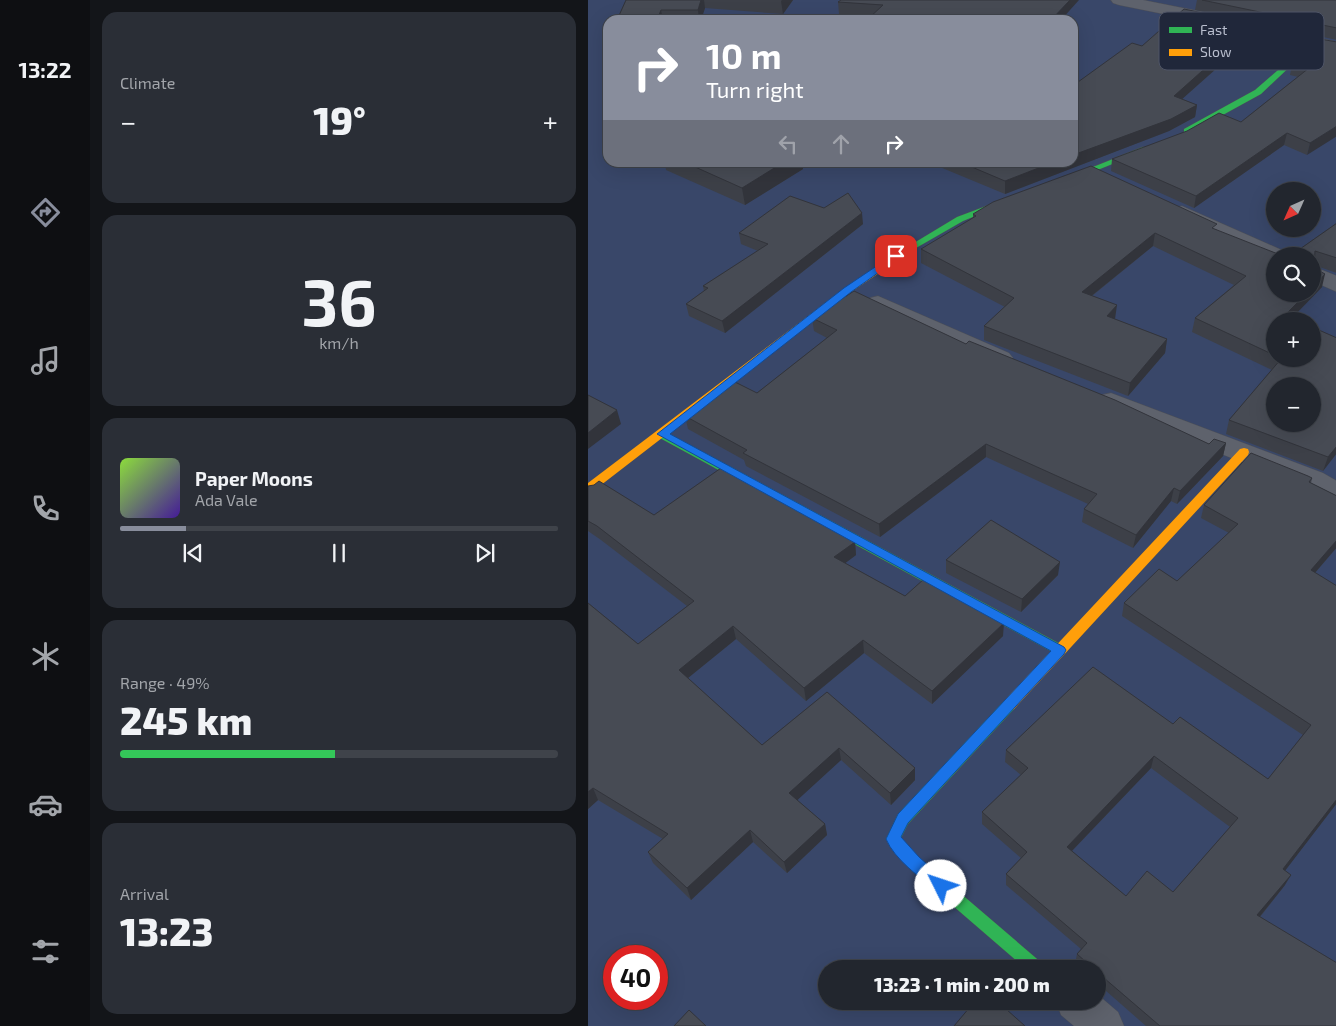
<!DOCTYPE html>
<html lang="en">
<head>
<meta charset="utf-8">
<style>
	:root { --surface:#22262e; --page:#2a2e36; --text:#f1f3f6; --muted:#a2a5aa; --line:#3f434a; --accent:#888d9c }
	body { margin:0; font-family:"Exo 2",sans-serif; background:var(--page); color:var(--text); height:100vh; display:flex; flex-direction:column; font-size:19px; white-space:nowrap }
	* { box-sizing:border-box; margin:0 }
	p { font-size:16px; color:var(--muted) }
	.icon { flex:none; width:28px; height:28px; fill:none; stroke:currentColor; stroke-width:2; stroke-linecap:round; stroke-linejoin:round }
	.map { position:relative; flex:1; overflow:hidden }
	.sheet { display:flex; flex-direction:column; gap:12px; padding:12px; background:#131519; width:498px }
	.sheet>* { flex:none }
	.guide { position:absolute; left:15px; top:15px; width:475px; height:152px; border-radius:15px; box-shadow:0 5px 20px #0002,0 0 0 1px var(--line); background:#888d9c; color:#fff; overflow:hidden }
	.needle { width:32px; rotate:225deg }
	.fabs { position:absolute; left:678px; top:182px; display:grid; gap:10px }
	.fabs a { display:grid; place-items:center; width:55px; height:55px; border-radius:50%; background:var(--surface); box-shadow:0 5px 20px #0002,0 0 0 1px var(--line); font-size:25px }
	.speed { position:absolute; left:15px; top:945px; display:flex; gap:10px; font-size:25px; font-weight:700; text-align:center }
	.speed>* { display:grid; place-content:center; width:65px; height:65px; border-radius:50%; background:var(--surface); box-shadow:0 5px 20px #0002,0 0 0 1px var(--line); line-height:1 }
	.speed .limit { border:8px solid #d22; background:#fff; color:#111 }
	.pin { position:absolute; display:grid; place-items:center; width:42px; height:42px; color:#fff; margin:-21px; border-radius:10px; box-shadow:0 2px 8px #0006 }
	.me { position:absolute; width:55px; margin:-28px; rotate:311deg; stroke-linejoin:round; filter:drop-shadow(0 0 4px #0008) }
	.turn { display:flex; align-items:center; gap:18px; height:105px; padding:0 20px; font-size:22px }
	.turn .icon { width:65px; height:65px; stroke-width:2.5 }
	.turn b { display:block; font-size:35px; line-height:42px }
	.lanes { display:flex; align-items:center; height:48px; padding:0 20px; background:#0003; justify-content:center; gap:25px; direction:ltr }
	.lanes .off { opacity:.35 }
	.big { font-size:38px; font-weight:800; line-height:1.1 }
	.sheet .card { flex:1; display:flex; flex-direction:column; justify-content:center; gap:8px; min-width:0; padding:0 18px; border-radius:15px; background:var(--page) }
	.sheet .dial { align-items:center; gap:0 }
	.dial b { font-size:65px; line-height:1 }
	.song { display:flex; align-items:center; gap:15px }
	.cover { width:60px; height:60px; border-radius:8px; background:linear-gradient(135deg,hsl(90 70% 55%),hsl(260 70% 35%)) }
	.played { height:5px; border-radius:2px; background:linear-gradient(90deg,var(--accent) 15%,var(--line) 15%) }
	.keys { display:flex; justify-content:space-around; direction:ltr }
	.heat { display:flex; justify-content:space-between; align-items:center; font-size:28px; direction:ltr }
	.charge { height:8px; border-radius:4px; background:linear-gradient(90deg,#34c759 49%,var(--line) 0) }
	.trip { position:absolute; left:230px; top:960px; width:288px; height:50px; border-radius:25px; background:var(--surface); box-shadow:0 5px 20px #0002,0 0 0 1px var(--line); font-weight:800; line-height:50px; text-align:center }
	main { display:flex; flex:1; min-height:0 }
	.tab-bar { display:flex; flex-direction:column; width:90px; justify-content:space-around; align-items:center; background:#0e0f12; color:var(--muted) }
	.tab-bar .icon { width:35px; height:35px }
	.tab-bar .selected { color:var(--accent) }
	.tab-bar b { font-size:22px; color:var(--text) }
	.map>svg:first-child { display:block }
	.water { fill:#394769; fill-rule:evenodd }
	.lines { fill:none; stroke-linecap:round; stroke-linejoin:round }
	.street-casing { stroke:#4b4e56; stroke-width:1 }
	.fast-casing { stroke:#4b4e56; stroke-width:1 }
	.slow-casing { stroke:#4b4e56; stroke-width:1 }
	.street { fill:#5e626c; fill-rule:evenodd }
	.fast { fill:#30b455; fill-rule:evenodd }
	.slow { fill:#ff9f0a; fill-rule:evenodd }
	.wall { fill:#3d4048; fill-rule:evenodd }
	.shaded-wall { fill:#32343b }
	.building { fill:#474b54; stroke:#32343b; fill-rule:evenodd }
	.route { fill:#1a73e8; stroke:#114b97 }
	.key { fill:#20273a; stroke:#4e5466; stroke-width:1 }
	.key-label { font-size:14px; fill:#b9bece }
</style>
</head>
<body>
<main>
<nav class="tab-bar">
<b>13:22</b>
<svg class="icon selected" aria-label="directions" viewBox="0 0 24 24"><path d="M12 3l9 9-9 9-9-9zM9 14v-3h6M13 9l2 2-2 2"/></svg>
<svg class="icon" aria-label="music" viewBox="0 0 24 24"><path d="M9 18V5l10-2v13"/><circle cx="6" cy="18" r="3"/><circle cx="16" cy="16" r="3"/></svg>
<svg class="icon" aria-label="phone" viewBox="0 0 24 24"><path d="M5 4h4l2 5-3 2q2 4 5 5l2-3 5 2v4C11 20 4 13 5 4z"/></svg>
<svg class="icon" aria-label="climate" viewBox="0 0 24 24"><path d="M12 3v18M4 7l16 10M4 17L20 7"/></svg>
<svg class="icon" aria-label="car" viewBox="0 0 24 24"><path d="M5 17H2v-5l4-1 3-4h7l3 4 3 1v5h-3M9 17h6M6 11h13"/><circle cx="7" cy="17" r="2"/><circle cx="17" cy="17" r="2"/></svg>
<svg class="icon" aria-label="filters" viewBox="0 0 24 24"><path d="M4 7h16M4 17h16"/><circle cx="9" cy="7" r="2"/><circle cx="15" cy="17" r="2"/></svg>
</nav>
<section class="sheet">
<div class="card"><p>Climate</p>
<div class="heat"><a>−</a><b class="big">19°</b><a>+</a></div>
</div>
<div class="card dial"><b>36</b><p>km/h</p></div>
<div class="card">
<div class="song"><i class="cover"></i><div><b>Paper Moons</b><p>Ada Vale</p></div></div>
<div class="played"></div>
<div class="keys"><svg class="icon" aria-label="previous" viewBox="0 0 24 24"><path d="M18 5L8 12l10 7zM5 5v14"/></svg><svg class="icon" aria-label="pause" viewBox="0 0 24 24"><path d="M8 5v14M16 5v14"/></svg><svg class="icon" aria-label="next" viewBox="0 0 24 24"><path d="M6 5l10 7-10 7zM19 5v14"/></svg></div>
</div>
<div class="card"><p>Range · 49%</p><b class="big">245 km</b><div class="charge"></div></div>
<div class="card"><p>Arrival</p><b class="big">13:23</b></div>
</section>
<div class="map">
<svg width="749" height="1026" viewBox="0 0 749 1026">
	<rect width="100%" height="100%" fill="#2e333e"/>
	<path class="water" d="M0,0H748V1026H0ZM20,20H485V162H20ZM686,191H724V229H686ZM686,256H724V294H686ZM686,321H724V359H686ZM686,386H724V424H686ZM26,956H69V999H26ZM239,969H509V1001H239Z"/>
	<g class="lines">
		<g class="street-casing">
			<path id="street" d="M523,0H555L630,15L636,17L638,20L636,23L630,25L531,5L525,3Z
				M674,25L749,42V52L668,33L666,30L668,27Z
				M594,206L696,251L699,256H686V262L680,261L587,216L584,212L587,208Z
				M724,266L749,276V292L724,281Z
				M290,296L421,353L425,358L421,363L413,366L405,363L282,308L279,303L282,298Z
				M523,393L735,473L749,481V503L739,500L717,487L514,407L511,401L514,395Z
				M509,994L530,1012L536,1026H486L473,1015L468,1001H509Z"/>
		</g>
		<g class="fast-casing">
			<path id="fast" d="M726,39L729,41L728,42L673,94L602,133H596V129L667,90Z
				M555,147L562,149L477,183L470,181Z
				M417,199H420L424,201L375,221L328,248L325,249L321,246L369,217Z
				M74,430L476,646L478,650L476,654L472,655L468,654L70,437L69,434Z
				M421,699L426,701L428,705L426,709L320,824L313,838L330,857L455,964L458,969H438L320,867L298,839L310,814L416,701Z"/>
		</g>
		<g class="slow-casing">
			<path id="slow" d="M325,243L329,246L328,248L263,292L4,492L0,493V483L257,288Z
				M656,448L660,449L661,452L660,455L426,709L421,711L416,709L414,705L416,701L652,449Z"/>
		</g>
		<use href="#street" class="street"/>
		<use href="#fast" class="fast"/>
		<use href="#slow" class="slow"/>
	</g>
	<path class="wall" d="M38,0H205L195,14L117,8L113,20H29Z
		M253,0L473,20H280L284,16L251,14L250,2Z
		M609,0H749V40L607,10Z
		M749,42L719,155L696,145L606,208L523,171L524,159L653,122L710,77L702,75L704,64Z
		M708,45L681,70L639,59L594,99L609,105L607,117L581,131L417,194L347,165V162H485L490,82L554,46Z
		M77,162H214L215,169L157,205L78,170Z
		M385,214L628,229L686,294L702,256L749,223V273L726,265V268L734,287L704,318L686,321V359H724L749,338V453L735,471L638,434L641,420L684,370L604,332L607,318L646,285L565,246L504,296L527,319L579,339L577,353L540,396L396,340V326L417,307L333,263V249L385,218Z
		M275,224L137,333L101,316L98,304L116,291L115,286L170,251L153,244L151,233Z
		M224,318L378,344L621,444L638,443L635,456L589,504L583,501L545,548L494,522L496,509L500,504L398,457L292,537L158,466L156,460L100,429L97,416L169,393L239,338L226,331Z
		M724,478L723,483L749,496V547L727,573L749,586V803L697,870V885L672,917L749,1026H558L509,983V969H492L487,964L489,954L493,949L418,885V874L433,858L394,824V812L433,775L417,762L418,750L585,724L680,779L715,735L534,616L536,603L589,581L641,533L613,518L616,505ZM563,768L642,827L585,892L538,896L484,851Z
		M0,486L66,515L267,542L268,555L257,563L317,596L415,636L344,704L276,653L218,701L148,639L100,678L174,745L239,692L327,780L303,805L253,760L209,800L237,824L239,835L199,873L165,842L103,900L65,863L60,852L75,839L10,800L0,809V603L50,644L99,606L13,540L0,531Z
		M358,560L470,575L433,612L358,573Z"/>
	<path class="shaded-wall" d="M113,0H116L117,8L113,20H111L110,10Z
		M194,0H205L195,14L193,1Z
		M482,0H491L473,20H463Z
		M73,10L75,20H69Z
		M711,33L708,45L681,70L684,58Z
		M641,47L639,59L584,108L586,96Z
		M609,105L607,117L581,131L417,194V181L466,162H485V155Z
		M749,126V136L719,155L722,143Z
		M699,133L696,145L606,208L608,196Z
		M196,162H214L215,169L157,205L154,188Z
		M274,213L275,224L137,333L134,321Z
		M567,233L565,246L492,305L494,292Z
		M737,274L734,287L701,321L697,315L718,294H724V288Z
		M529,305L527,319L519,316Z
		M579,339L577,353L540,396L542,383Z
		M29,410L33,424L0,449V433Z
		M638,443L635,456L589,504L592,491Z
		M398,444V457L292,537L291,524Z
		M749,446V453L735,471L740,457Z
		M586,488L583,501L545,548L548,535Z
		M749,540V547L718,583L723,570Z
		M267,542L268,555L248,570L246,557Z
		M472,562L470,575L433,612L434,599Z
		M416,623L415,636L344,704V691Z
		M145,626L148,639L95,682L91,670Z
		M275,640L276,653L218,701L216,688Z
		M251,748L253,760L204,805L201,793Z
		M566,756L563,768L477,858L479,847Z
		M327,768V780L303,805L302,793Z
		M5,788L10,800L0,809V792Z
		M749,799V803L690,880L695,869Z
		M237,824L239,835L199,873L196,862Z
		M162,830L165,842L103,900L99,888Z
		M703,875L697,885L664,926L669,915Z"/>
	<path class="building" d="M38,0H113L110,10H73L69,20H29Z
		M253,0H482L463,20H284L280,19L295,5L250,2Z
		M614,0H749V28Z
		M596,9L711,33L684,58L641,47L586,96L609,105L583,119L485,155V81L490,82L544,43L554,46Z
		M732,39L749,42V126L722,143L699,133L608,196L524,159L599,131L631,113L653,122L721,68L704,64Z
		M96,162H196L154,188Z
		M372,162H466L417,181Z
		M503,166L629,224L624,228L695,256H686V294H718L697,315L711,321H686V355L607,318L658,276L567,233L494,292L529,305L519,316L579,339L542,383L396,326L426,298L333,249L388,216L385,214L405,202Z
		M260,193L274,213L134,321L98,304L120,288L115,286L180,244L151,233L202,196L236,208Z
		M749,223V258L727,251L726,268L737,274L724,288V256H702Z
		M266,291L378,344L381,341L527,400L621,444L626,439L638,443L592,491L586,488L548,535L496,509L509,494L398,444L291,524L155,453L159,450L97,416L143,380L169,393L249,330L224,318Z
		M724,327L749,338V446L740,457L641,420L693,359H724ZM686,386H724V424H686Z
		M0,395L29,410L0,433Z
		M663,453L720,476L724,478L721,482L749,496V540L723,570L749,586V799L695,869L703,875L669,915L749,963V1026H572L509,972V969H506L489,954L499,943L418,874L439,852L394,812L440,768L418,750L505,667L585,724L592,717L680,779L723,725L536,603L571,569L589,581L650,524L616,505ZM566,756L650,818L585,892L559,871L538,896L479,847Z
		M133,468L267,542L246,557L317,596L336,579L416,623L344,691L275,640L216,688L145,626L91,670L174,745L239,692L327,768L302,793L251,748L201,793L237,824L196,862L162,830L99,888L60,852L80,834L5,788L0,792V603L50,644L106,601L9,526L0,521V486L6,485L11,481L66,515Z
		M403,520L472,562L434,599L358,560Z
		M387,1001H409L437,1026H366Z
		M101,1010L118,1026H86Z"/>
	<path class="route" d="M308,253L313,256L311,258L263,292L82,434L476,647L478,650L476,654L320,823L313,837L331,857L358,881L360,886L358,891L353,893L348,891C331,876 307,860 298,839L310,814L463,651L69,434L256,288Z"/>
	<rect x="571" y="12" width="165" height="58" rx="8" class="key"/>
	<rect x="581" y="27" width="23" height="6" fill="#30b455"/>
	<rect x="581" y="49" width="23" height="7" fill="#ff9f0a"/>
	<g class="key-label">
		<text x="612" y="35">Fast</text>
		<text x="612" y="57">Slow</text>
	</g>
</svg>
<div class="fabs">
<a><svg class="needle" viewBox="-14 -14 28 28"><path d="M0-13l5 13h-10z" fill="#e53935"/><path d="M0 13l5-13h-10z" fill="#a2a5aa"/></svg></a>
<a><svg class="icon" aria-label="search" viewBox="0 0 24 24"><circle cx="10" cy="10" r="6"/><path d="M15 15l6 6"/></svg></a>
<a>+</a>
<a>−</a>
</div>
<div class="speed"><div class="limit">40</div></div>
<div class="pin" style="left:308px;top:256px;background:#d93025"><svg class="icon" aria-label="arrive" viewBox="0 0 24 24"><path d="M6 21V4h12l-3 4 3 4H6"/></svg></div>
<svg class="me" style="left:353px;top:886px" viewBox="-20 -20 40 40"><circle r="19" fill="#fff"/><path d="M0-13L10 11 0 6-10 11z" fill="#1a73e8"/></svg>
<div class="trip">13:23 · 1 min · 200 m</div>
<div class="guide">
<div class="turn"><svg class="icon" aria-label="right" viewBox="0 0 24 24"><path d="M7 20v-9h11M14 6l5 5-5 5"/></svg><div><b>10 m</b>Turn right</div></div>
<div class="lanes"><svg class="icon off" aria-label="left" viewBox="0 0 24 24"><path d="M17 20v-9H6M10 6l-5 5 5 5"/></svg><svg class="icon off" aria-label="ahead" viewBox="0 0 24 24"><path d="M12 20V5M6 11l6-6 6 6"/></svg><svg class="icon" aria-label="right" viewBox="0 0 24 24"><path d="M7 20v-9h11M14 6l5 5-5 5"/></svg></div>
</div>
</div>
</main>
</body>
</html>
